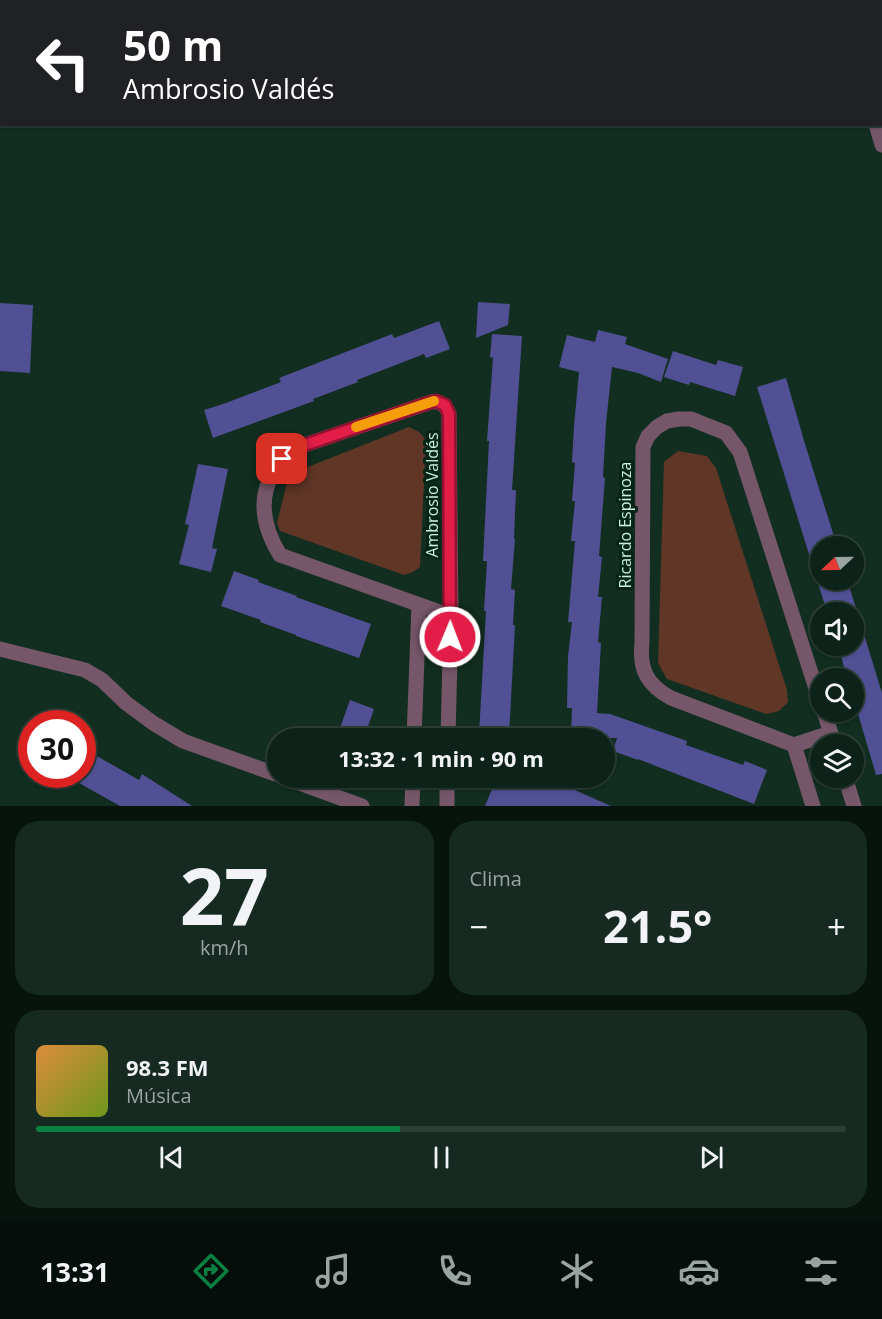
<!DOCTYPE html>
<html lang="es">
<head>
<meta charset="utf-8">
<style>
	:root { --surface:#0d2218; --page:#162a21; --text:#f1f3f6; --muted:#9aa4a2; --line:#2d3f37; --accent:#0b8043 }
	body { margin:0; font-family:"Open Sans",sans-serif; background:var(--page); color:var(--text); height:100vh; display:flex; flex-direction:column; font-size:22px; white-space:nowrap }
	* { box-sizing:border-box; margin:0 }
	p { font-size:20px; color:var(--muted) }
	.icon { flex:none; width:33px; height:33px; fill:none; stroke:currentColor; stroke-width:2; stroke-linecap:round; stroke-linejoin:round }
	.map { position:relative; height:806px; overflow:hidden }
	.panel { display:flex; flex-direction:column; gap:15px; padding:15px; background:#07130d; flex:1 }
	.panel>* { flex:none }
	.banner { position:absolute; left:0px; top:0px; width:882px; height:126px; box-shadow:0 2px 4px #0004,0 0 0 2px var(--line); background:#202124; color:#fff; overflow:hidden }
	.needle { width:39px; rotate:248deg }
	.controls { position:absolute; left:810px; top:536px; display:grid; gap:12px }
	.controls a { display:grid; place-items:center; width:54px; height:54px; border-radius:50%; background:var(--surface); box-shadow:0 2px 4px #0004,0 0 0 2px var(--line); font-size:30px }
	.speed { position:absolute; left:18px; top:710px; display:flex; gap:12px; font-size:30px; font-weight:700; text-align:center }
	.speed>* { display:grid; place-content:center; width:78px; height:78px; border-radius:50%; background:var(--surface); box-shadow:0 2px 4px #0004,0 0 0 2px var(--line); line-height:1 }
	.speed .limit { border:9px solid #d22; background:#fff; color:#111 }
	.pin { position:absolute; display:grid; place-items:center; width:51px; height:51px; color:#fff; margin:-26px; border-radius:12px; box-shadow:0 3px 9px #0006 }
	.me { position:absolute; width:66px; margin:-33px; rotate:1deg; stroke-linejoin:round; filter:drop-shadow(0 0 4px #0008) }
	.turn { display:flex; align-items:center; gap:21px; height:126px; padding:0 24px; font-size:27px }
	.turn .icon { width:78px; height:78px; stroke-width:2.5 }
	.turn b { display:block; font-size:42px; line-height:51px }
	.big { font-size:45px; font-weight:700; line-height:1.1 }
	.panel .widget { flex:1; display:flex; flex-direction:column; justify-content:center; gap:9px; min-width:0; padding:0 21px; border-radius:24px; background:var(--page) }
	.panel .dial { align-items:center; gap:0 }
	.dial b { font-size:78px; line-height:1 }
	.song { display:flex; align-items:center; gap:18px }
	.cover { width:72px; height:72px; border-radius:9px; background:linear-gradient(135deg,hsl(30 70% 55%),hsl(80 70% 35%)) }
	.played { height:6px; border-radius:3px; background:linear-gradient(90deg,var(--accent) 45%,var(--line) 45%) }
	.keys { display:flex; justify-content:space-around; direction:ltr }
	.heat { display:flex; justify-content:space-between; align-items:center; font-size:33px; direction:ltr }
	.panel .tiles { flex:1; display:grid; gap:15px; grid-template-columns:1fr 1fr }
	.widget:last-child { grid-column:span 2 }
	.trip { position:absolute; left:267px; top:728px; width:348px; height:60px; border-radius:30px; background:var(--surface); box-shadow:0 2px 4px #0004,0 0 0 2px var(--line); font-weight:700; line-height:60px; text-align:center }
	.menu { display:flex; height:96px; justify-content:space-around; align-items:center; background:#050e0a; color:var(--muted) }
	.menu .icon { width:42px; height:42px }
	.menu .current { color:var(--accent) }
	.menu b { font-size:27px; color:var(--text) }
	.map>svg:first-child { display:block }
	.green { fill:#603626 }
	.building { fill:#515094 }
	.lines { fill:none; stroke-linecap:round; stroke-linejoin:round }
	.minor { stroke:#76576a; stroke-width:15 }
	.route-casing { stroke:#92132f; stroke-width:15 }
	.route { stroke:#e11d48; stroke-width:10 }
	.slow { stroke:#f59e0b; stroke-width:10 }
	.labels { text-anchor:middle; stroke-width:6; stroke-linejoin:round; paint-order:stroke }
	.street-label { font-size:16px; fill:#c6f1da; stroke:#062417 }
</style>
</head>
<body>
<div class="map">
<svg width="882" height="806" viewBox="0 0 882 806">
	<rect width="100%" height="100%" fill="#112e20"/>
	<path class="green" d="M409,427L419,432L426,440L420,567L413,572L404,575L280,531L277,523L287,482L295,472Z
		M678,451L707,456L716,468L787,690L788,702L779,711L766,714L667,679L658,663L664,462Z"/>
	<path class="building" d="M478,302L510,304L508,325L476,338Z
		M0,303L33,305L30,373L0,371Z
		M439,321L450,349L426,358L424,354L357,380L358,382L313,399L314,401L213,438L204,410L226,403L281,382L279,378L392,334L394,338Z
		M598,330L627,337L625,344L668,359L661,382L638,373L612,367L606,423L603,477L605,478L599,556L602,557L598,597H602L598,642L601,643L597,713L610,714L687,741L686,745L743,765L745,761L767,770L754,804L638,759V760L613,751L617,738H571L572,708H567L568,656L572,622H568L575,541H571L575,501H572L575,463L572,462L574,426L579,372L559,367L567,335L595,342Z
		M492,334L522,336L512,490H516L514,539H515L511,589L515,590L513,625H515L509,736L479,734L486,611H484L487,561H483L489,441H487L493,358L490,357Z
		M673,351L716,365L718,360L743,367L735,396L690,382L689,385L664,377Z
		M786,378L805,444L837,546H820V579H847L882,693V774L876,775L854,700V678H847L838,645H854V612H827L757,387Z
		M198,464L228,469L212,548L217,549L211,572L179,564L189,525L185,524Z
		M234,571L259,580L258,582L297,596L296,597L371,624L359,658L296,636V635L260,622L261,620L221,606Z
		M350,700L374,709L364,738H357L339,731Z
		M95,755L139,780L142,774L192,806H120L79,783Z
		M497,777H545L611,806H485Z"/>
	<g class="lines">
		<path class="minor" d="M759,0L765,2
			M837,0L838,2
			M817,2L825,0
			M876,124L882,145
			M0,649L85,670L102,680L126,703L153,723L183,741L278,775
			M820,701L740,452L726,433L691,419H679L667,421L657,427L648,436L643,447L642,643C639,669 647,685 671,698L794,745L831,733
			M824,711L834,744
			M414,738L419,605
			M448,738L451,616L449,414C446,405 441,401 431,402L293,449C258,480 256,516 280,555L451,616
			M794,745L813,806
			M283,777L362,806
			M845,777L854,806
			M412,806L413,777
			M447,806V777"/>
	</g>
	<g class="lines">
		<g class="route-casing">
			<path id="route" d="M282,459L293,449L431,402L436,401L445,405L449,414L450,637"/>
		</g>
		<use href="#route" class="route"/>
		<path class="slow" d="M356,427L434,401"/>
	</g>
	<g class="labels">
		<g class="street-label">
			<text transform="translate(432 495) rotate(-90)" y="6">Ambrosio Valdés</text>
			<text transform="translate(625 525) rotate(-90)" y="6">Ricardo Espinoza</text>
		</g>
	</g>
</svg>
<div class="controls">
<a><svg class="needle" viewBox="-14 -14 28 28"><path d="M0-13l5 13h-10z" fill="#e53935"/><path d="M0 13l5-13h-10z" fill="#9aa4a2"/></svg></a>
<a><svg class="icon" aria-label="sound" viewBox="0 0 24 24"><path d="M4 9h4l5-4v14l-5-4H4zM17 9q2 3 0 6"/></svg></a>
<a><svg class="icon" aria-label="search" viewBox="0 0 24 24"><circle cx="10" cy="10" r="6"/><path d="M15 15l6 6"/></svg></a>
<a><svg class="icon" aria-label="layers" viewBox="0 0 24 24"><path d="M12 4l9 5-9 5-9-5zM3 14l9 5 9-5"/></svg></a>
</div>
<div class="speed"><div class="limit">30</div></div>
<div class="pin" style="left:282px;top:459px;background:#d93025"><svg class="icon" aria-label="arrive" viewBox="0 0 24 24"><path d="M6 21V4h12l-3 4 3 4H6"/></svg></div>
<svg class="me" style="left:450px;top:637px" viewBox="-20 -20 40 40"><circle r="17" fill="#e11d48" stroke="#fff" stroke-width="3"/><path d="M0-11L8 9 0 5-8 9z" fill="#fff"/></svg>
<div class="trip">13:32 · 1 min · 90 m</div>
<div class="banner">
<div class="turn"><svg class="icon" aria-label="left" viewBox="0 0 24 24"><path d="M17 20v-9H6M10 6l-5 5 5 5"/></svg><div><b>50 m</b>Ambrosio Valdés</div></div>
</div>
</div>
<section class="panel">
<div class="tiles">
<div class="widget dial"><b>27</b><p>km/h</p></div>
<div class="widget"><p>Clima</p>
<div class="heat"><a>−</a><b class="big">21.5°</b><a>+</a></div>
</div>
<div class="widget">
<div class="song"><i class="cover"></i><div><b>98.3 FM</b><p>Música</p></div></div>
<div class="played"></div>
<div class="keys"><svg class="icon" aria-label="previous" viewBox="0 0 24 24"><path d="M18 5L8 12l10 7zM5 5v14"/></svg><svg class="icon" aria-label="pause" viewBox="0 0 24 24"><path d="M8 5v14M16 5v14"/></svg><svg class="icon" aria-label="next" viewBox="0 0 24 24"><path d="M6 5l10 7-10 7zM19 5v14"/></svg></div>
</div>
</div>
</section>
<nav class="menu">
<b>13:31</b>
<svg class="icon current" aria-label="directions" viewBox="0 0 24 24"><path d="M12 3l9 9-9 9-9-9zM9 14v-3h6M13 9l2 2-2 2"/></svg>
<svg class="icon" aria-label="music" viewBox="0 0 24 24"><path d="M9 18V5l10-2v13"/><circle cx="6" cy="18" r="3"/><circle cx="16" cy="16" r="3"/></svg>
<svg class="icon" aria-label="phone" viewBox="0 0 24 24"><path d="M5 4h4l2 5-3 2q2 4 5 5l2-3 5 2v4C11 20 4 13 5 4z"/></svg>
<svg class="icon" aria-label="climate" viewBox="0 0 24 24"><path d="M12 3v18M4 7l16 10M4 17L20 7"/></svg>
<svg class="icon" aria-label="car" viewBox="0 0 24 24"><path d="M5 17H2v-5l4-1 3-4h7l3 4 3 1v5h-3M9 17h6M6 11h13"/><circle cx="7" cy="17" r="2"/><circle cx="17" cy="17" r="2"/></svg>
<svg class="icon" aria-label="filters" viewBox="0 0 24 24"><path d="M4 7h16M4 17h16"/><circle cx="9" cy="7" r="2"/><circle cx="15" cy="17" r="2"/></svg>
</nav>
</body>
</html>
